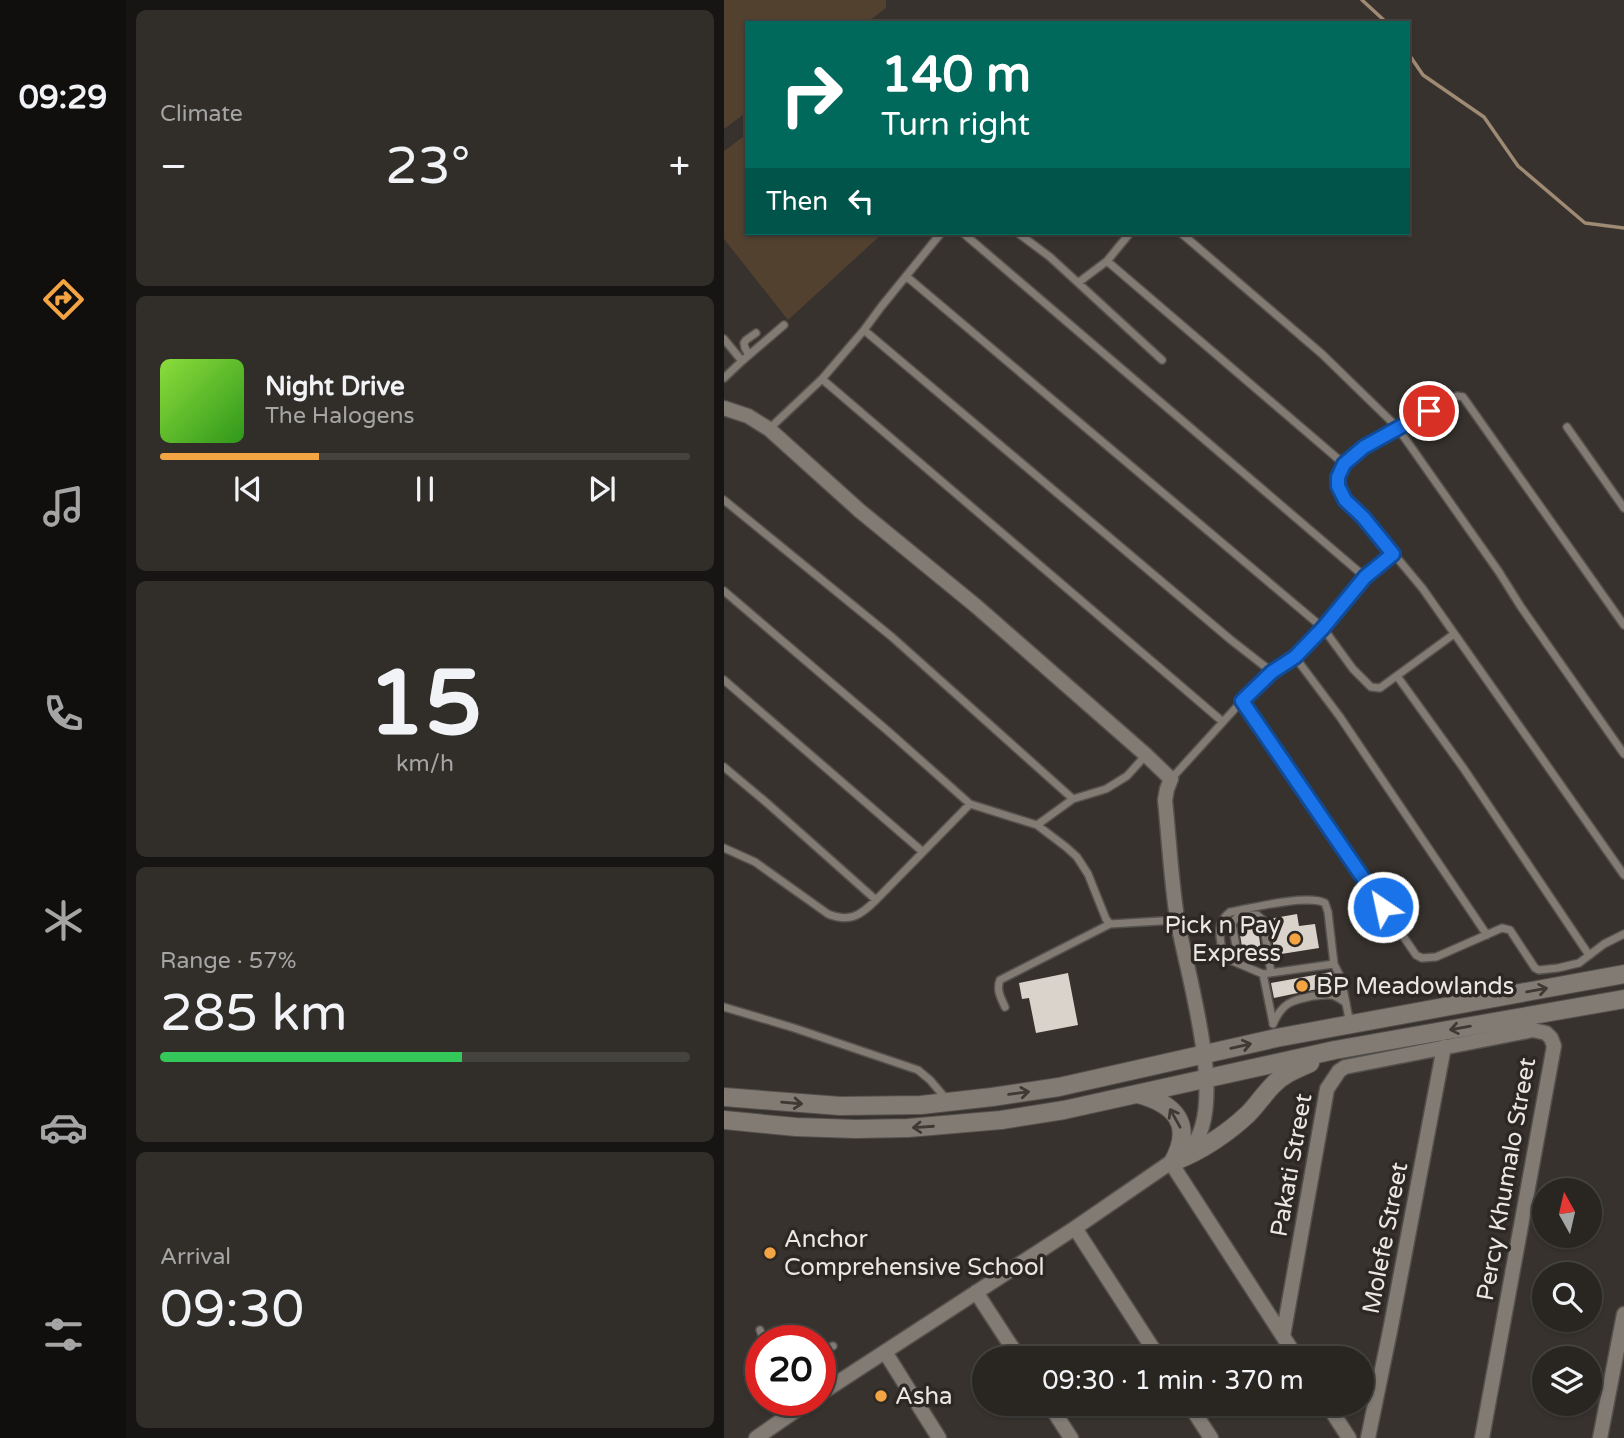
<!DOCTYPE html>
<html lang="en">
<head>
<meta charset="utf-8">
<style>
	:root { --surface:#292622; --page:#312e2a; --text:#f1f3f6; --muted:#a5a5a5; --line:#454340; --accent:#f3a443 }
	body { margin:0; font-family:"Varela Round",sans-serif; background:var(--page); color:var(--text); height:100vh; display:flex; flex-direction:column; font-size:26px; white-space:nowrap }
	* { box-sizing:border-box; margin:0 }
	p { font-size:23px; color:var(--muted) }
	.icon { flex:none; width:38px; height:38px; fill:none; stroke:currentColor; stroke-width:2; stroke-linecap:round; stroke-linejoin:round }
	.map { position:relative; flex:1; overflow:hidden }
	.details { display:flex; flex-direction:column; gap:10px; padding:10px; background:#171513; width:598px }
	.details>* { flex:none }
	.guide { position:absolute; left:21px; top:21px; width:665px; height:214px; border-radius:0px; box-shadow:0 2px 5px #0004,0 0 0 2px var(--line); background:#00695c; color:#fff; overflow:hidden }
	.needle { width:46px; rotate:352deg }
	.buttons { position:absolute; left:808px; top:1178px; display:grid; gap:14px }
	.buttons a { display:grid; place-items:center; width:70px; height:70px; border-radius:50%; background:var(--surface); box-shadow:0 2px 5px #0004,0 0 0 2px var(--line); font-size:35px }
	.speed { position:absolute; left:21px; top:1325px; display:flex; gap:14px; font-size:35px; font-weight:700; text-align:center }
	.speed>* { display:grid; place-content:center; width:91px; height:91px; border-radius:50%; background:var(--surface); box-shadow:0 2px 5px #0004,0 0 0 2px var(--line); line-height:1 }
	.speed .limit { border:10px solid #d22; background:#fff; color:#111 }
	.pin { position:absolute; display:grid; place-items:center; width:60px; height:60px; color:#fff; margin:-30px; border:4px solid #fff; border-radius:50%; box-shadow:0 2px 7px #0007 }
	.me { position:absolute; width:77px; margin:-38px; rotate:326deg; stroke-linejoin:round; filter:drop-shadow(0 0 5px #0008) }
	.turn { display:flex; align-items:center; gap:24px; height:147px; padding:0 21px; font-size:32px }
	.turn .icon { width:91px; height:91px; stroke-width:2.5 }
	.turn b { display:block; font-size:49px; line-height:60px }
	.then { display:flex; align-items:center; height:66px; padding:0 21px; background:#0003; gap:14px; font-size:26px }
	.big { font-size:52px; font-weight:600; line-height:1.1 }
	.details .widget { flex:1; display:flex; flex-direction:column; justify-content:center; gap:10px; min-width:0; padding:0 24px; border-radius:10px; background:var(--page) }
	.details .dial { align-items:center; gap:0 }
	.dial b { font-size:91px; line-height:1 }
	.song { display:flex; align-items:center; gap:21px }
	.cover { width:84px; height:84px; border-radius:10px; background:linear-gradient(135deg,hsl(90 70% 55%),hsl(110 70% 35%)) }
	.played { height:7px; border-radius:4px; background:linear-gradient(90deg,var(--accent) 30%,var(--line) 30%) }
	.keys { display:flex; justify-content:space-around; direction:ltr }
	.heat { display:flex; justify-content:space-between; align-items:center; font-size:38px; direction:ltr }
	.charge { height:10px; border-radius:5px; background:linear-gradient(90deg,#34c759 57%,var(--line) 0) }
	.trip { position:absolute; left:248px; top:1346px; width:402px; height:70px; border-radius:35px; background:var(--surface); box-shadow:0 2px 5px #0004,0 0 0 2px var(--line); font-weight:600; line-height:70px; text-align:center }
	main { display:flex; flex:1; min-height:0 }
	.menu { display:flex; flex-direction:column; width:126px; justify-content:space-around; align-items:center; background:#100f0e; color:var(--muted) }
	.menu .icon { width:49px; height:49px }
	.menu .on { color:var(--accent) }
	.menu b { font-size:32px; color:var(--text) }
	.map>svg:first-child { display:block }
	.green { fill:#52412f }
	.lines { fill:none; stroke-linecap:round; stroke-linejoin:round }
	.stream { stroke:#9f8a74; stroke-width:3.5 }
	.building { fill:#dad3cc }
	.lane-casing { stroke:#54504b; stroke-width:10 }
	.street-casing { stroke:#54504b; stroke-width:17 }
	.secondary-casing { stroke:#54504b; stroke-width:20 }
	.lane { stroke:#817b74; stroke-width:7 }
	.street { stroke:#817b74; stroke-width:14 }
	.secondary { stroke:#817b74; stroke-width:18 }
	.oneway { stroke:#3e3933 }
	.route-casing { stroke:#114b97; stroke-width:18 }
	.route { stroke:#1a73e8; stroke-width:12 }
	.poi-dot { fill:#f3a443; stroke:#2d2823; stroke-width:2.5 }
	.labels { text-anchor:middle; stroke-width:7; stroke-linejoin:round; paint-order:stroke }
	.poi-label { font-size:24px; fill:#ebe8e4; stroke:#2d2823; text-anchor:start }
	.street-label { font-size:24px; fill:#ebe8e4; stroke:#2d2823 }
</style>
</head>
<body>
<main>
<nav class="menu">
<b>09:29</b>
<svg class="icon on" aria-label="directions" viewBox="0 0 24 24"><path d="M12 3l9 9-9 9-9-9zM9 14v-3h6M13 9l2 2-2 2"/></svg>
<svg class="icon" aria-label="music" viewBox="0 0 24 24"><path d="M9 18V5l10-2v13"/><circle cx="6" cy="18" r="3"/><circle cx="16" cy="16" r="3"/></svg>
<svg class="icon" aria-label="phone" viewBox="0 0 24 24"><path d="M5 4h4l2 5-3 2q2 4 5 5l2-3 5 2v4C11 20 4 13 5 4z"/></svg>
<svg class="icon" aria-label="climate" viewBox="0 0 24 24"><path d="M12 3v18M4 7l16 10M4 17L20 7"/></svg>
<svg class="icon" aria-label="car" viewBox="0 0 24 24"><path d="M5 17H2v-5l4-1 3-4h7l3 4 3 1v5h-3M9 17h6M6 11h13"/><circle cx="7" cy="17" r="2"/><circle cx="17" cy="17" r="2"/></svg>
<svg class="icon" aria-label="filters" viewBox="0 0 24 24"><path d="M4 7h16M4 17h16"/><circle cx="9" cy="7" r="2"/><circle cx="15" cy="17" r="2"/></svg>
</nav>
<section class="details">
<div class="widget"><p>Climate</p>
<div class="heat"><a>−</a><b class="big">23°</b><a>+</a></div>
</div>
<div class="widget">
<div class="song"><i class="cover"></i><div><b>Night Drive</b><p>The Halogens</p></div></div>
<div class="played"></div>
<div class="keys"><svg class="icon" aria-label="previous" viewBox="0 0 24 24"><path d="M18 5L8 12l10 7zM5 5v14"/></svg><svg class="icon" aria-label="pause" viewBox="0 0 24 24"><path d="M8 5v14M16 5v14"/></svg><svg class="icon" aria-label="next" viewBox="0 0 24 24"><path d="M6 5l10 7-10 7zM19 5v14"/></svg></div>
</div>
<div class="widget dial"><b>15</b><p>km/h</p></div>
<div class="widget"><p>Range · 57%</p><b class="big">285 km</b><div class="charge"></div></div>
<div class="widget"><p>Arrival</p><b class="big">09:30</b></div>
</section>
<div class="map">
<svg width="900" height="1438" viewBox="0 0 900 1438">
	<rect width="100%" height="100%" fill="#37322d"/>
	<path class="green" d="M0,0H162V8L142,23H23V112L0,129Z
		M23,134V233H159L64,320L0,239V151Z"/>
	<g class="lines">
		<path class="stream" d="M638,0L663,23
			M684,53L699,75L760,117L794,166L861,223L900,228"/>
	</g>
	<path class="building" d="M573,914L575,926L591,924L595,948L551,955L545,919Z
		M523,921H531L533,923L537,950L519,953L515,928L524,927Z
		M607,972L613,987L588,990L550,998L547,983Z
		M344,973L354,1025L312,1033L305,998L298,999L295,983Z"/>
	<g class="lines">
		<g class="lane-casing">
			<path id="lane" d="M239,233L641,577
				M294,233L326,257L438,360
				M457,233L598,354L673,427L775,572L797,607L900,754
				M383,261L620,464
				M182,276L599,628L629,669L647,687L656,688L730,634
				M355,282L383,261L406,233
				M140,330L507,640L548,672
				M0,339L18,361L0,378
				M25,355L21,348L20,343L22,340L32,333
				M18,361L60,325
				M98,379L499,722
				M843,427L900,508
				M45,429L98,379L140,330L157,307L217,233
				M0,500L168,637L349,799
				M0,591L165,732L246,804L313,825L342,847L353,857L364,874L382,919L386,924L453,920
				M900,625L739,397L733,396L673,427L640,447L620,464L614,477V486L621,500L639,517L699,589L900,875
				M571,657L616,717L763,935
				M673,676L740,769L865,955
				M0,680L199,852
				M518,701L692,955L698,958L712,957L778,928L786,930L811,968L815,970L834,968L855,963L880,944L900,934
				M0,767L43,803L152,900
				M447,779L518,701L548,672L571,657L599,628L641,577L669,554
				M313,825L349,799L382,789L403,776L422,755
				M0,848L31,862L104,914C126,923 137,915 152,900L246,804
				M499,957C497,939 490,924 506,912C527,908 584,894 601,903L604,912L610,964
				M463,959L499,957L539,974L610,964L617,978L626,1024
				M515,964L508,923C514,914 523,915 533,915L539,920L547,973
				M539,974L549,1023
				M0,1007L70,1028L194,1070L206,1080L224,1101
				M281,1007C277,998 272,990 276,980L386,924
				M549,1024C558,1003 568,1000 589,996C594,996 602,994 607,995C612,996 618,1000 622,1003
				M36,1330L40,1340
				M96,1351L109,1346
				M59,1400L67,1414"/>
		</g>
		<g class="street-casing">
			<path id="street" d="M0,408L24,416L45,429L136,511L252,606L422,755L447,779L443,789L441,800C445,839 447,879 453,918C462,972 506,1107 466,1149L351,1228L96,1394
				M447,1163L573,1358
				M351,1228L435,1358
				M252,1292L295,1358
				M559,1336L603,1089L615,1071L621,1067L809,1030L822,1033L827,1038L830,1046L758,1438
				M161,1352L215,1438
				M325,1404L347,1438
				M465,1404L487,1438
				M603,1404L625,1438
				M32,1438L87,1400
				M644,1438L666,1331L720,1047
				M876,1438L900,1314"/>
		</g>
		<g class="secondary-casing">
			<path id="secondary" d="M414,1094C451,1104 470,1124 449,1162
				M0,1097L116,1106L197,1105L268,1097L335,1087L552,1038L900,974
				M0,1120L72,1127L132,1129L184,1128L277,1120L340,1110L611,1050L900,999
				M451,1161C477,1151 504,1133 524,1114C533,1105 540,1094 549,1085C559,1074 573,1069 586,1063"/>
		</g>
		<use href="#lane" class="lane"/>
		<use href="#street" class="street"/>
		<use href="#secondary" class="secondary"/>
	</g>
	<defs><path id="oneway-shaft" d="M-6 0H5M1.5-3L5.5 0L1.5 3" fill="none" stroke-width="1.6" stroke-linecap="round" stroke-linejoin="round" transform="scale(1.75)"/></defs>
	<g class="oneway">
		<use href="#oneway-shaft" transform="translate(813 990) rotate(-10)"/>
		<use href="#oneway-shaft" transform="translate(736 1028) rotate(170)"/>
		<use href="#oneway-shaft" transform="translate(517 1046) rotate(-13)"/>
		<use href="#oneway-shaft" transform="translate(295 1093) rotate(-8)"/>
		<use href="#oneway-shaft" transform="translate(68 1103) rotate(5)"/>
		<use href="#oneway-shaft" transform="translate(451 1118) rotate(-119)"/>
		<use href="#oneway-shaft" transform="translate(199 1127) rotate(176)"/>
	</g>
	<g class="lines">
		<g class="route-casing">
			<path id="route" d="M659,907L518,701L548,672L571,657L599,628L641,577L669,554L639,517L621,500L614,486V477L620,464L640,447L705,411"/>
		</g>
		<use href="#route" class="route"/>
	</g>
	<g class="poi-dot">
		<circle cx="571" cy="939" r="7"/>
		<circle cx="578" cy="986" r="7"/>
		<circle cx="46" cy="1253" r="7"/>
		<circle cx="157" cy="1396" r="7"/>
	</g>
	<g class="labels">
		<g class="poi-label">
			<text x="557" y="933" text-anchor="end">Pick n Pay<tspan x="557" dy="28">Express</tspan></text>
			<text x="592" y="994">BP Meadowlands</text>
			<text x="60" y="1247">Anchor<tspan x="60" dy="28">Comprehensive School</tspan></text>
			<text x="171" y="1404">Asha</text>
		</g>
		<g class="street-label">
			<text transform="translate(567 1165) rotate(-80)" y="8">Pakati Street</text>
			<text transform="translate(782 1179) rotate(-80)" y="8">Percy Khumalo Street</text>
			<text transform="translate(661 1238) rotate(-79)" y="8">Molefe Street</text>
		</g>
	</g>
</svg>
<div class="buttons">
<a><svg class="needle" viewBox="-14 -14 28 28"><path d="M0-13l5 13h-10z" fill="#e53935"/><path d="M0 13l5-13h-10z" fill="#a5a5a5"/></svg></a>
<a><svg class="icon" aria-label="search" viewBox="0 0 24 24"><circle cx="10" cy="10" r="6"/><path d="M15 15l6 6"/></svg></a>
<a><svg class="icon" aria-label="layers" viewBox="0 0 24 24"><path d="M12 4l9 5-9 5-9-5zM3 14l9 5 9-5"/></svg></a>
</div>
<div class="speed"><div class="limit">20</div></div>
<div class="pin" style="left:705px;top:411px;background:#d93025"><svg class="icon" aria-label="arrive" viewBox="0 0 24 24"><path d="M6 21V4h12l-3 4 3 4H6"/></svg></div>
<svg class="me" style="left:659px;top:907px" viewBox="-20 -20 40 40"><circle r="17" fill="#1a73e8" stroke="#fff" stroke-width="3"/><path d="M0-11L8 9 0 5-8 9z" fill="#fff"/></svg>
<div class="trip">09:30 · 1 min · 370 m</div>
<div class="guide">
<div class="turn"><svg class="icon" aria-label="right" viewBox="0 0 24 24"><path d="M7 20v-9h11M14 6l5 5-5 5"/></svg><div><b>140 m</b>Turn right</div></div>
<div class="then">Then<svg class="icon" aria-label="left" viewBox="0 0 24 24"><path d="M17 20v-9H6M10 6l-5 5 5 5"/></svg></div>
</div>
</div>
</main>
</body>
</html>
